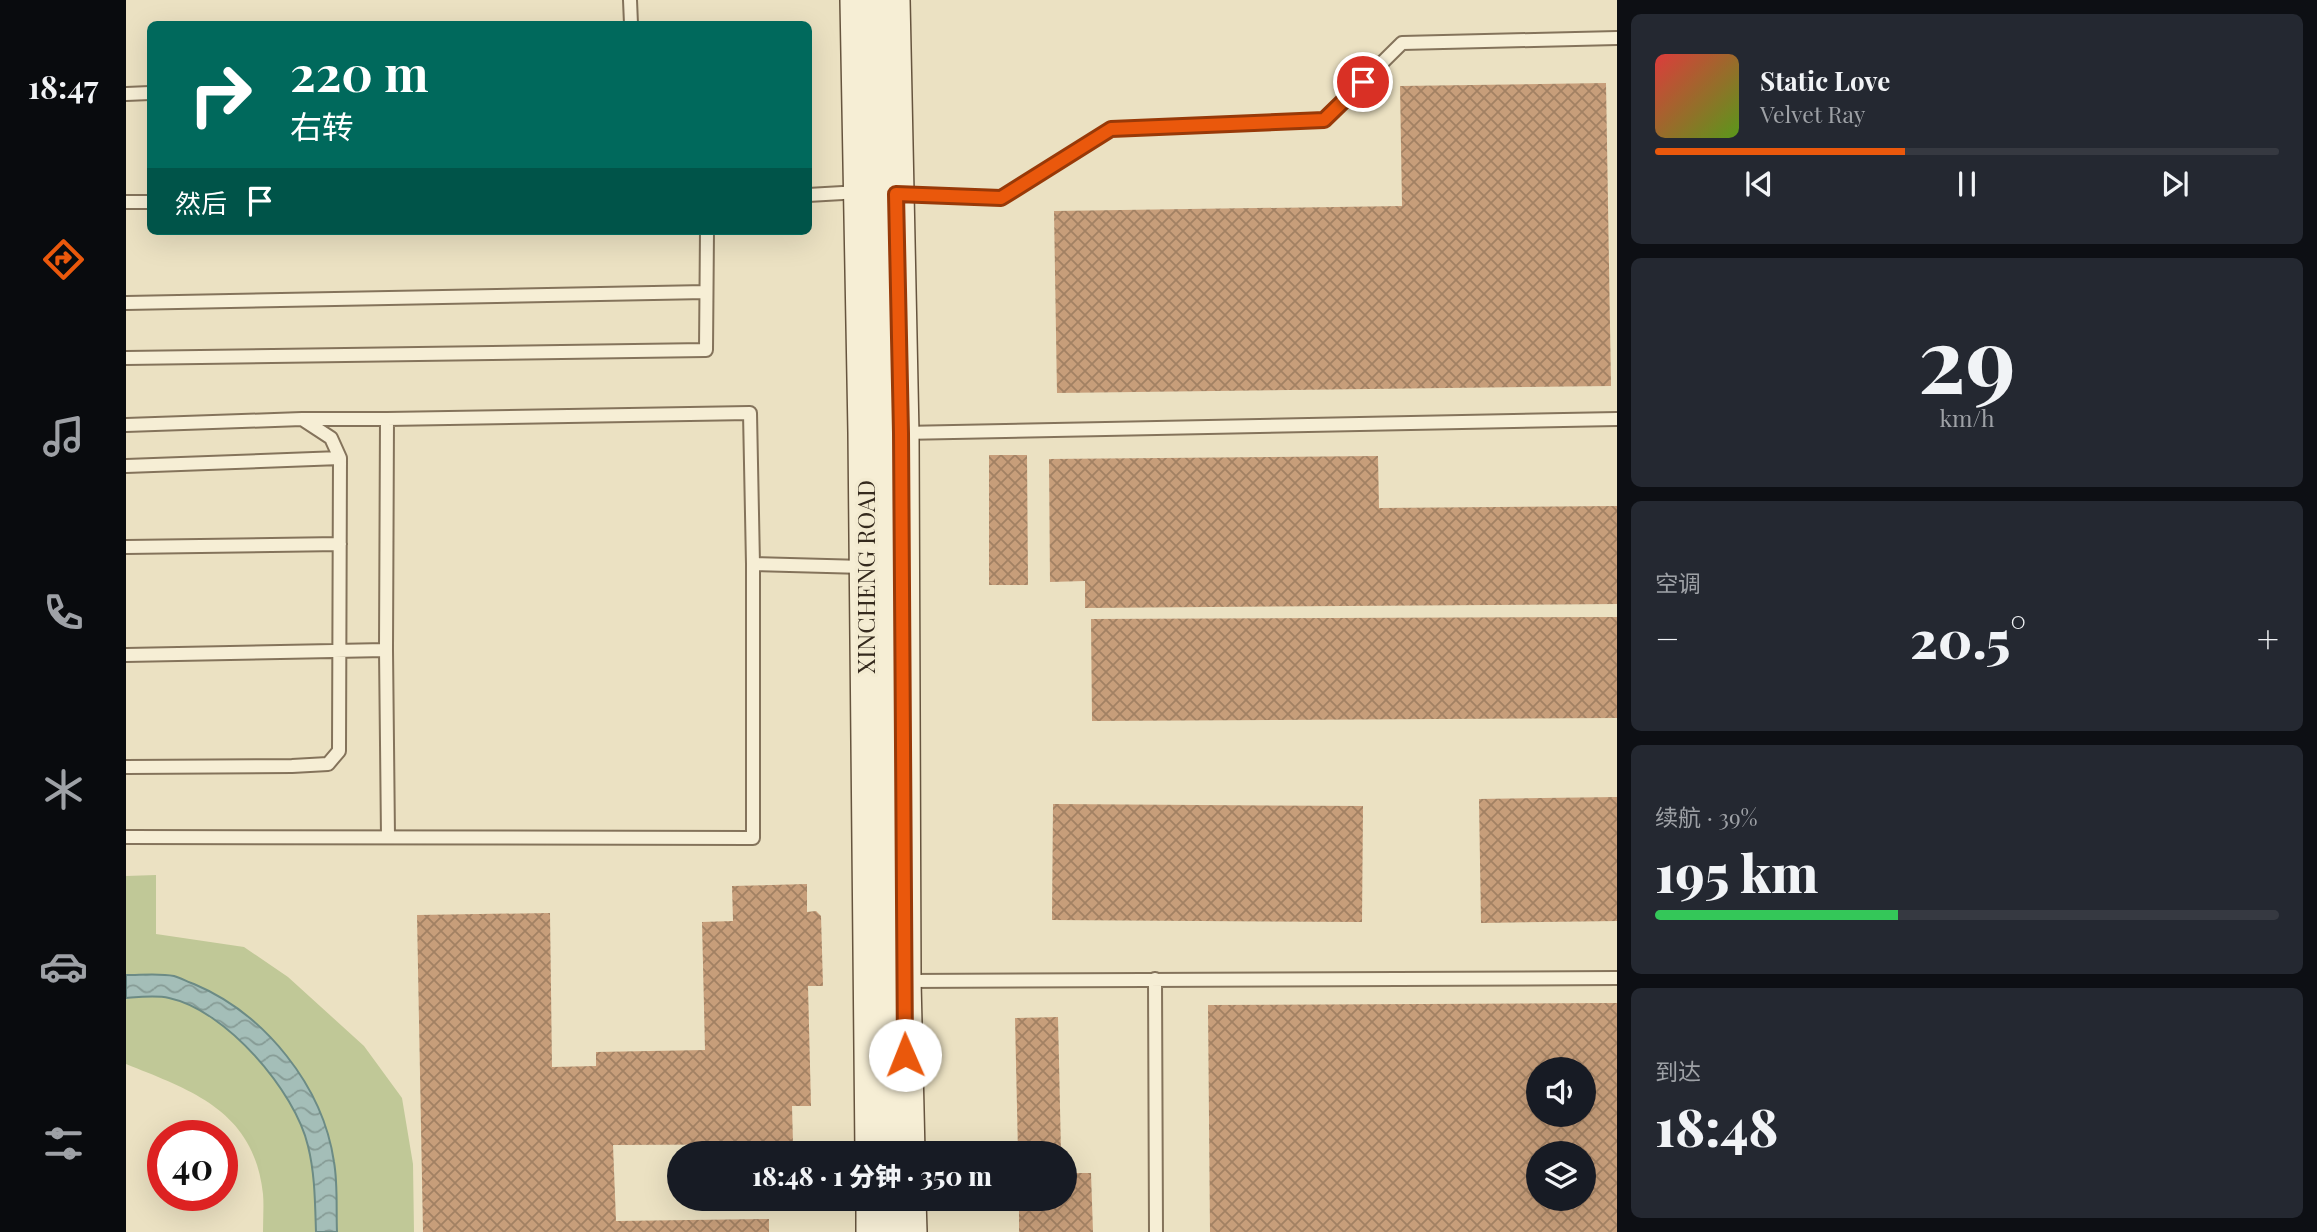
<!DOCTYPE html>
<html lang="zh">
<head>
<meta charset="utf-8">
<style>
	:root { --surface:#171b24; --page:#242831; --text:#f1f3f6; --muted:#9ea1a6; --line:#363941; --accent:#ea580c }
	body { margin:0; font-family:"Playfair Display","Noto Sans SC",serif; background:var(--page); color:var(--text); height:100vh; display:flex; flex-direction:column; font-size:26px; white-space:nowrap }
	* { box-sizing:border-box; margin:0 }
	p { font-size:23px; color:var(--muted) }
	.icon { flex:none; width:38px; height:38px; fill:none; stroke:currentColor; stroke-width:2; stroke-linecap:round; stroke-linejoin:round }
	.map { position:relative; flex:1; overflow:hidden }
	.sheet { display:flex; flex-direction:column; gap:14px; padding:14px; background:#0d0f14; width:700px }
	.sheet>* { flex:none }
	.guide { position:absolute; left:21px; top:21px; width:665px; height:214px; border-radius:10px; box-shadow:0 7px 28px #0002; background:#00695c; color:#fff; overflow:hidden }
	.fabs { position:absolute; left:1400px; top:1057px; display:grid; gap:14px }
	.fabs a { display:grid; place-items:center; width:70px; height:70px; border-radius:50%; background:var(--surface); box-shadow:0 7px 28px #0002; font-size:35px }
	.speed { position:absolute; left:21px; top:1120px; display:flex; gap:14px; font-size:35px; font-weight:700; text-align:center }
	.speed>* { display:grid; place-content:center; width:91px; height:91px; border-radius:50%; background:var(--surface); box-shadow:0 7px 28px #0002; line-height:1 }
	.speed .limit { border:10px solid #d22; background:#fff; color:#111 }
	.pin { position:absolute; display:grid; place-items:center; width:60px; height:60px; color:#fff; margin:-30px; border:4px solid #fff; border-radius:50%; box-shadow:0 2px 7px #0007 }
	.me { position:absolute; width:77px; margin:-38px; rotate:359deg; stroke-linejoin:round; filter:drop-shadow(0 0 5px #0008) }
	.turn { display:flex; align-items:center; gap:24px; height:147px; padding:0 28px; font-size:32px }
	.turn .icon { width:91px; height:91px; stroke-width:2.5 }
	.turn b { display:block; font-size:49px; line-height:60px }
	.then { display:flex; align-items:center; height:66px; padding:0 28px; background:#0003; gap:14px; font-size:26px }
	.big { font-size:52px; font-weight:800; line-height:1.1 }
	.sheet .card { flex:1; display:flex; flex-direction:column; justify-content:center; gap:10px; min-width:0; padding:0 24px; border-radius:10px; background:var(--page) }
	.sheet .dial { align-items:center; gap:0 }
	.dial b { font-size:91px; line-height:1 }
	.song { display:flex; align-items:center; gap:21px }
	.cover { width:84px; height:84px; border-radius:10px; background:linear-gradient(135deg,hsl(0 70% 55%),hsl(90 70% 35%)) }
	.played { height:7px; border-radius:4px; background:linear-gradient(90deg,var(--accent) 40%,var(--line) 40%) }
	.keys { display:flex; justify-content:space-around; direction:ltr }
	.heat { display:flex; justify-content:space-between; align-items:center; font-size:38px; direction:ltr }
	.charge { height:10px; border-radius:5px; background:linear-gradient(90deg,#34c759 39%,var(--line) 0) }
	.trip { position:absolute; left:541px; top:1141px; width:410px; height:70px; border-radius:35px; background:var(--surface); box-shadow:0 7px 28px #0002; font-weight:800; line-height:70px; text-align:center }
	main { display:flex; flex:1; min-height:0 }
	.tabs { display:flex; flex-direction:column; width:126px; justify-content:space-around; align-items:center; background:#090b0e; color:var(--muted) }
	.tabs .icon { width:49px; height:49px }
	.tabs .active { color:var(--accent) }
	.tabs b { font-size:32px; color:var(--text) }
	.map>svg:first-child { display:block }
	.green { fill:#c0c897 }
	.water { fill:url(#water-waves); stroke:#6c8b85; stroke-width:2 }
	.building { fill:url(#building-cross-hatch); fill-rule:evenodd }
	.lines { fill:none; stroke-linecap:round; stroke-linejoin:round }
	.lane-casing { stroke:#84735b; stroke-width:16 }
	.secondary-casing { stroke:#66543e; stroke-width:38 }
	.lane { stroke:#f6eed5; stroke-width:12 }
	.secondary { stroke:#f6eed5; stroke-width:35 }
	.route-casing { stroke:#983908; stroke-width:18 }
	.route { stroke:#ea580c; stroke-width:12 }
	.labels { text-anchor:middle; stroke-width:7; stroke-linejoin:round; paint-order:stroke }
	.street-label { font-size:24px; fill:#352a1e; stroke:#f3ebd1 }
</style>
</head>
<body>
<main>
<nav class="tabs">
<b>18:47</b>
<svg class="icon active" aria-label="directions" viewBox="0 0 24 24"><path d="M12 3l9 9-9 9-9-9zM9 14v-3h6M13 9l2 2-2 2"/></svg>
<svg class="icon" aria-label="music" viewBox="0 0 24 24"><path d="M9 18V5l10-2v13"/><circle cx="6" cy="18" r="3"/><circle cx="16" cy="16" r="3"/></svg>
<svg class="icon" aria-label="phone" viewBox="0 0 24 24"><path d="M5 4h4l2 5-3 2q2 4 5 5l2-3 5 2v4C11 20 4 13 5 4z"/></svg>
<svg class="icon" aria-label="climate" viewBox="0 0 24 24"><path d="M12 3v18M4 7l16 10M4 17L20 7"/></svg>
<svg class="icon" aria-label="car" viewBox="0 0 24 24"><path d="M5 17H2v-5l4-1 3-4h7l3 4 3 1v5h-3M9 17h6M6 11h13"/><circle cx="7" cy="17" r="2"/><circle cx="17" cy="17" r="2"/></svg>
<svg class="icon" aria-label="filters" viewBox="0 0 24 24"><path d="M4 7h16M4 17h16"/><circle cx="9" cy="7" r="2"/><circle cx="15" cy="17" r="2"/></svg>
</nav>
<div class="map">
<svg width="1491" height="1232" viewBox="0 0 1491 1232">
	<defs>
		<pattern id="water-waves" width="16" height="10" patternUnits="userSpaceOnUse" patternTransform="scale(1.75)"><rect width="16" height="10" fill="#a4beb8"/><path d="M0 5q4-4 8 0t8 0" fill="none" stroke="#869b95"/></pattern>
		<pattern id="building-cross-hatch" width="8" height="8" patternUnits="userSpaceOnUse" patternTransform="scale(1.75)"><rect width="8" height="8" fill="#c79e7a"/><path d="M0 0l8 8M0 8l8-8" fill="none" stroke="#a28163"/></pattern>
	</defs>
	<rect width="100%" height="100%" fill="#ebe1c2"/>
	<path class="green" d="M30,875V934L118,947L162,977L238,1046L276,1098L287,1164L288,1232H137C137,1219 138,1206 137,1194C128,1111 67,1091 0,1064V876Z"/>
	<path class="water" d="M0,975C15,975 34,973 48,976C55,978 62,982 68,984C139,1014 197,1086 208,1162C212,1185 210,1209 211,1232H190C189,1203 189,1174 182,1146C169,1091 100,1010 43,998C30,995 13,997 0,998Z"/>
	<path class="building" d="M1480,83L1485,386L931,393L928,211L1276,206L1274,86Z
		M863,455H901L902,585H863Z
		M1252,456L1253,508L1491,506V604L959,608V581L924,582L923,459Z
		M1491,617V718L966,721L965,619Z
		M1491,797V921L1355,923L1353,799Z
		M927,804L1237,806L1236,922L926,920Z
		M681,884V912L690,911L695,916L697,986H682L685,1106H666L667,1144L487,1145L490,1221L643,1219V1232H297L291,915L424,913L426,1067L470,1066V1052L579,1050L576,922L607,921L606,886Z
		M1491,1003V1232H1084L1082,1005ZM1412,1069H1458V1115H1412ZM1412,1153H1458V1199H1412Z
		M932,1017L935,1153H892L889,1018Z
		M938,1173H965L967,1232H893V1199H938Z"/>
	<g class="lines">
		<g class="lane-casing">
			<path id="lane" d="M504,0L505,24
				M0,94L24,93
				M773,194L875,198L985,129L1198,120L1276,43L1491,38
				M682,195L734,192
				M0,202H24
				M0,303L580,292
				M0,358L580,350L581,231
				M177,419H261
				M0,425L176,419L205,438L214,458L213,751L202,764L166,766L0,767
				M776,433L1491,419
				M0,466L214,458
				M0,547L214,544
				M260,650L261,419L624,413L627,564
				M0,655L260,650L262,837
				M0,837L627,838V564L738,567
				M1029,979L1030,1232
				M780,981L1491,978"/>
		</g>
		<g class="secondary-casing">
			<path id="secondary" d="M732,0L740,433L747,1153
				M766,0L775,433L777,981L781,1153
				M748,1199V1232
				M782,1199L783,1232"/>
		</g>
		<use href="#lane" class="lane"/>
		<use href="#secondary" class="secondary"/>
	</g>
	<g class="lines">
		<g class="route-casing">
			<path id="route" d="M779,1055L775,433L770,194L875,198L985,129L1198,120L1237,82"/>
		</g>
		<use href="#route" class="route"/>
	</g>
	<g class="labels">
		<g class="street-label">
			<text transform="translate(741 577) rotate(-90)" y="8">XINCHENG ROAD</text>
		</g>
	</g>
</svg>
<div class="fabs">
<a><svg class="icon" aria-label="sound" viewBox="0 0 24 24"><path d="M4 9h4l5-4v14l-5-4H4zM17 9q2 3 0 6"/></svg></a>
<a><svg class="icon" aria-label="layers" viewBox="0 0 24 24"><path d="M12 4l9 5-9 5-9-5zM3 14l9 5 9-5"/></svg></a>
</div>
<div class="speed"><div class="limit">40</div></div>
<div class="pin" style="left:1237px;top:82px;background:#d93025"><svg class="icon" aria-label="arrive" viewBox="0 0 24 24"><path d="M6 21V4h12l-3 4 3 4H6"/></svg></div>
<svg class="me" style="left:779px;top:1055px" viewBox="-20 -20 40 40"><circle r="19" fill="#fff"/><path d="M0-13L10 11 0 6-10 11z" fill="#ea580c"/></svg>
<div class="trip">18:48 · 1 分钟 · 350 m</div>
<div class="guide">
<div class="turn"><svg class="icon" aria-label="right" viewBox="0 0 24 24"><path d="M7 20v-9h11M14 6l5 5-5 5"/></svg><div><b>220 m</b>右转</div></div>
<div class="then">然后<svg class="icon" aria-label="arrive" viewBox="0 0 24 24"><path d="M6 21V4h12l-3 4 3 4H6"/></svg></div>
</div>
</div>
<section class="sheet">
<div class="card">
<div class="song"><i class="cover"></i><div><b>Static Love</b><p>Velvet Ray</p></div></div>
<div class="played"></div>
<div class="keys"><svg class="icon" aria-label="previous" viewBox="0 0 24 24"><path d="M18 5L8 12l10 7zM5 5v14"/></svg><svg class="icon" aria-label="pause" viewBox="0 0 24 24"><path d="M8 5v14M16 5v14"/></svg><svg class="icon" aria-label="next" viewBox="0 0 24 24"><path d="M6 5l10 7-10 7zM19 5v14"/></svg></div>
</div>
<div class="card dial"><b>29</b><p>km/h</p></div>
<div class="card"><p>空调</p>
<div class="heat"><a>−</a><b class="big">20.5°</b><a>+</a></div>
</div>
<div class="card"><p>续航 · 39%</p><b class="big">195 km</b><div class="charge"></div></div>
<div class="card"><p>到达</p><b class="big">18:48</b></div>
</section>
</main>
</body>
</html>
